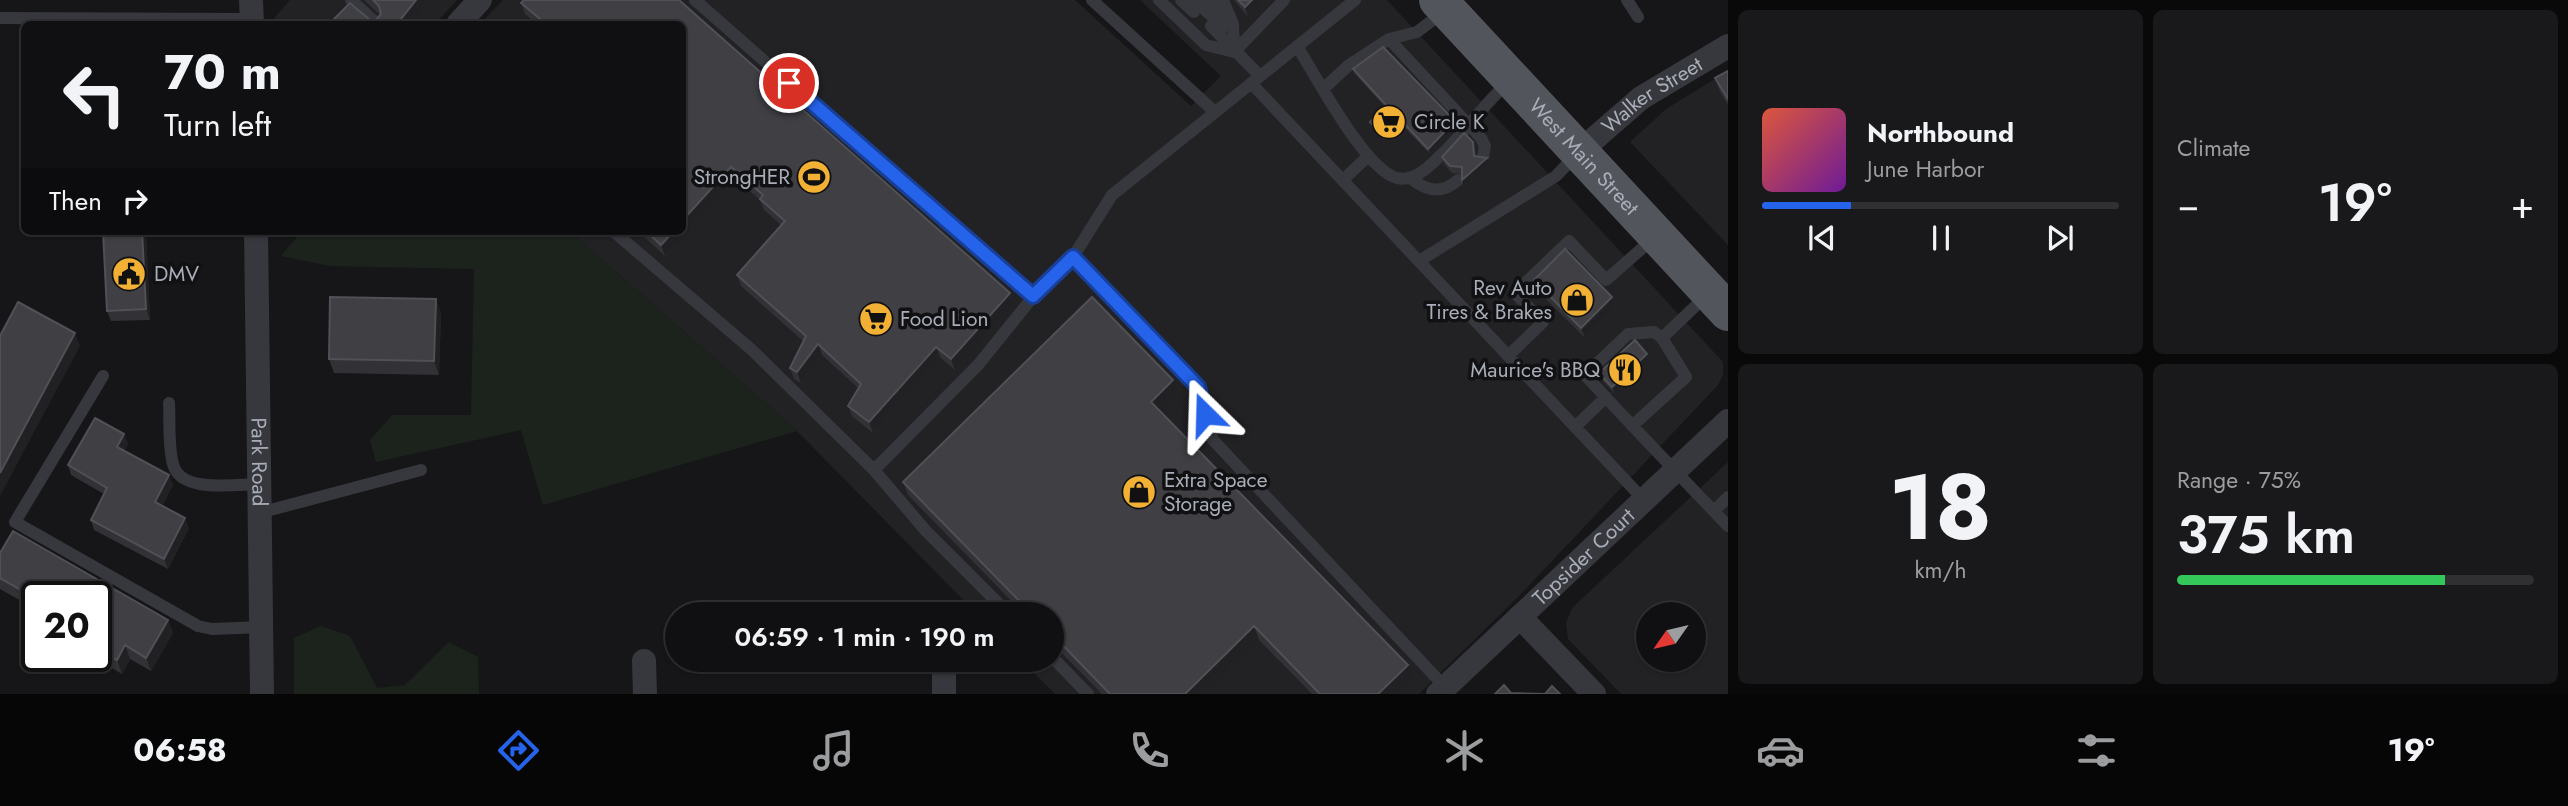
<!DOCTYPE html>
<html lang="en">
<head>
<meta charset="utf-8">
<style>
	:root { --surface:#101012; --page:#19191b; --text:#f1f3f6; --muted:#9c9d9f; --line:#303032; --accent:#2563eb }
	body { margin:0; font-family:Jost,sans-serif; background:var(--page); color:var(--text); height:100vh; display:flex; flex-direction:column; font-size:26px; white-space:nowrap }
	* { box-sizing:border-box; margin:0 }
	p { font-size:23px; color:var(--muted) }
	.icon { flex:none; width:38px; height:38px; fill:none; stroke:currentColor; stroke-width:2; stroke-linecap:round; stroke-linejoin:round }
	.map { position:relative; flex:1; overflow:hidden }
	.drawer { display:flex; flex-direction:column; gap:10px; padding:10px; background:#09090a; width:840px }
	.drawer>* { flex:none }
	.banner { position:absolute; left:21px; top:21px; width:665px; height:214px; border-radius:10px; box-shadow:0 2px 5px #0004,0 0 0 2px var(--line); background:#101012; color:var(--text); overflow:hidden }
	.needle { width:46px; rotate:236deg }
	.fabs { position:absolute; left:1636px; top:602px; display:grid; gap:14px }
	.fabs a { display:grid; place-items:center; width:70px; height:70px; border-radius:50%; background:var(--surface); box-shadow:0 2px 5px #0004,0 0 0 2px var(--line); font-size:35px }
	.speed { position:absolute; left:21px; top:581px; display:flex; gap:14px; font-size:35px; font-weight:700; text-align:center }
	.speed>* { display:grid; place-content:center; width:91px; height:91px; border-radius:50%; background:var(--surface); box-shadow:0 2px 5px #0004,0 0 0 2px var(--line); line-height:1 }
	.speed .limit { border:4px solid #111; border-radius:10px; background:#fff; color:#111 }
	.pin { position:absolute; display:grid; place-items:center; width:60px; height:60px; color:#fff; margin:-30px; border:4px solid #fff; border-radius:50%; box-shadow:0 2px 7px #0007 }
	.me { position:absolute; width:77px; margin:-38px; rotate:338deg; stroke-linejoin:round; filter:drop-shadow(0 0 5px #0008) }
	.turn { display:flex; align-items:center; gap:24px; height:147px; padding:0 28px; font-size:32px }
	.turn .icon { width:91px; height:91px; stroke-width:2.5 }
	.turn b { display:block; font-size:49px; line-height:60px }
	.then { display:flex; align-items:center; height:66px; padding:0 28px; background:#0003; gap:14px; font-size:26px }
	.big { font-size:52px; font-weight:600; line-height:1.1 }
	.drawer .widget { flex:1; display:flex; flex-direction:column; justify-content:center; gap:10px; min-width:0; padding:0 24px; border-radius:10px; background:var(--page) }
	.drawer .dial { align-items:center; gap:0 }
	.dial b { font-size:91px; line-height:1 }
	.song { display:flex; align-items:center; gap:21px }
	.cover { width:84px; height:84px; border-radius:10px; background:linear-gradient(135deg,hsl(10 70% 55%),hsl(280 70% 35%)) }
	.played { height:7px; border-radius:4px; background:linear-gradient(90deg,var(--accent) 25%,var(--line) 25%) }
	.keys { display:flex; justify-content:space-around; direction:ltr }
	.heat { display:flex; justify-content:space-between; align-items:center; font-size:38px; direction:ltr }
	.charge { height:10px; border-radius:5px; background:linear-gradient(90deg,#34c759 75%,var(--line) 0) }
	.drawer .tiles { flex:1; display:grid; gap:10px; grid-template-columns:repeat(2,1fr) }
	.trip { position:absolute; left:665px; top:602px; width:399px; height:70px; border-radius:35px; background:var(--surface); box-shadow:0 2px 5px #0004,0 0 0 2px var(--line); font-weight:600; line-height:70px; text-align:center }
	.tabs { display:flex; height:112px; justify-content:space-around; align-items:center; background:#060607; color:var(--muted) }
	.tabs .icon { width:49px; height:49px }
	.tabs .active { color:var(--accent) }
	.tabs b { font-size:32px; color:var(--text) }
	main { display:flex; flex:1; min-height:0 }
	.map>svg:first-child { display:block }
	.built { fill:#222225; fill-rule:evenodd }
	.green { fill:#1c231d }
	.lines { fill:none; stroke-linecap:round; stroke-linejoin:round }
	.lane { stroke:#37383d; stroke-width:12 }
	.street { stroke:#37383d; stroke-width:24 }
	.primary { stroke:#53555c; stroke-width:38 }
	.wall { fill:#323236 }
	.shaded-wall { fill:#212124 }
	.building { fill:#3f3f44; stroke:#4f5156; stroke-width:2 }
	.route-casing { stroke:#184099; stroke-width:18 }
	.route { stroke:#2563eb; stroke-width:12 }
	.labels { text-anchor:middle; stroke-width:7; stroke-linejoin:round; paint-order:stroke }
	.street-label { font-size:21px; fill:#a8adb8; stroke:#111113 }
	.poi-label { font-size:21px; fill:#a8adb8; stroke:#111113; text-anchor:start }
</style>
</head>
<body>
<main>
<div class="map">
<svg width="1728" height="694" viewBox="0 0 1728 694">
	<rect width="100%" height="100%" fill="#161618"/>
	<path class="built" d="M290,0H457L435,24H275V17Z
		M503,0H1075L1191,106L1221,76L1140,0H1387L1723,362V375L1718,385L1520,595L1419,694H1055L1021,660H1052V614H977L797,431L569,231H682V24H480Z
		M1728,71V245L1630,142L1666,109Z
		M1728,462V694H1621L1568,639L1566,623L1572,608ZM1648,614H1694V660H1648Z"/>
	<path class="green" d="M302,231H569L797,431L543,505L521,430L376,462L370,440L392,415H471L474,269L330,266L281,256Z
		M321,626L350,636L377,688L405,685L449,642L478,657L479,694H294V638Z"/>
	<g class="lines">
		<path class="lane" d="M351,0L377,24
			M695,0L1033,297
			M1092,0L1215,112
			M1159,0L1206,45L1234,52
			M1181,0L1194,12
			M1194,0L1215,19L1221,30
			M1208,0L1218,9L1224,25
			M1223,0L1233,24L1234,52
			M1627,0L1638,17
			M0,18L252,19
			M1211,26L1260,76
			M1389,39L1481,138L1485,146L1483,157
			M1297,46C1316,76 1365,170 1397,178C1413,182 1429,167 1439,157C1465,133 1482,105 1509,82
			M1234,52L1284,0
			M1251,83L1644,500
			M1323,89L1349,65L1389,39L1417,32L1442,13
			M1410,178C1427,191 1441,195 1458,180
			M1343,180L1367,157
			M613,231L752,350L874,470L926,531L1009,614
			M1073,257L1198,387L1213,440L1445,687
			M1419,261L1556,176L1577,154
			M1662,338L1707,295
			M1508,356L1543,322L1515,293L1569,241L1606,280L1655,237
			M103,376L15,522L198,626L212,629L261,627
			M169,403C170,422 168,446 173,464C180,494 236,484 258,484
			M1632,426L1686,377L1662,338L1654,332L1628,334L1585,375C1632,426 1680,476 1728,526
			M1575,427L1606,397
			M874,470L978,365L1033,297L1073,257L1112,195L1355,0
			M1714,511L1728,497
			M259,513L421,470
			M1052,657L1088,694"/>
		<g class="street">
			<path d="M251,0L252,24"/>
			<path d="M458,24L480,0"/>
			<path id="s1" d="M1579,152L1641,98L1728,46"/>
			<path id="s2" d="M256,231L262,694"/>
			<path d="M1520,617L1594,694"/>
			<path d="M644,661L645,694"/>
			<path d="M944,694V660"/>
			<path id="s3" d="M1438,694L1728,421"/>
		</g>
		<path class="primary" id="s4" d="M1438,0L1728,312"/>
	</g>
	<path class="wall" d="M364,0H431L411,24L370,20H376L380,15Z
		M524,0H679L1010,293L1014,304L955,370L940,357L873,433L852,416L848,406L858,388L822,355L801,383L794,379L790,368L803,341L741,286L737,275L781,225L764,210L760,200L735,178L665,256L638,231H682V24H537L525,14L521,3Z
		M1234,0H1264L1248,17Z
		M1353,69L1455,121L1456,126L1430,154L1401,124L1384,140L1372,127L1370,122L1385,107L1355,74Z
		M1728,71V105L1720,92L1715,78Z
		M1473,142L1475,149L1476,156L1487,158L1490,165L1464,187L1462,180V174L1452,173L1444,164L1442,157Z
		M103,231H146L150,320L111,321L107,311Z
		M1534,280L1612,297L1616,307L1585,338L1538,291Z
		M441,313L439,375L334,373L329,359Z
		M1650,362L1615,394L1602,380L1599,373Z
		M1178,394L1160,411L1413,679L1397,694H1312L1259,640L1203,694H1102L1052,643V614H1024L908,495L903,482Z
		M124,434L128,444L124,451L173,485L162,506L189,528L168,569L94,530L91,520L104,494L71,475L68,465Z
		M13,531L168,620L173,633L151,671L130,659L122,674L92,656H96V597H37V610L0,589V553Z"/>
	<path class="shaded-wall" d="M416,0H431L411,24H397Z
		M1252,0H1264L1248,17L1245,7Z
		M1400,119L1401,124L1384,140L1382,135Z
		M1455,121L1456,126L1430,154L1428,149Z
		M1487,158L1490,165L1464,187L1462,180Z
		M731,167L735,178L665,256L661,245L674,231H682V221Z
		M142,231H146L150,320L146,309Z
		M1010,293L1014,304L955,370L951,359Z
		M1612,297L1616,307L1585,338L1581,328Z
		M436,299L441,313L439,375L434,361Z
		M75,333L80,346L0,496V473Z
		M818,344L822,355L801,383L797,372Z
		M936,347L940,357L873,433L869,422Z
		M1647,354L1650,362L1615,394L1612,387Z
		M1173,380L1178,394L1156,415L1151,402Z
		M124,434L128,444L120,457L117,447Z
		M169,475L173,485L159,512L155,502Z
		M185,518L189,528L168,569L164,559Z
		M168,620L173,633L151,671L146,658Z
		M1254,626L1259,640L1203,694H1185Z
		M125,645L130,659L122,674L117,660Z
		M1408,665L1413,679L1397,694H1378Z"/>
	<path class="building" d="M373,0H416L397,24H329L350,3L370,20H376L381,14L379,6Z
		M524,0H679L1010,293L951,359L936,347L869,422L848,406L861,384L818,344L797,372L790,368L806,336L737,275L785,221L760,199L763,195L731,167L682,221V24H546L521,3Z
		M1238,0H1252L1245,7Z
		M1383,47L1455,121L1428,149L1400,119L1382,135L1370,122L1387,106L1353,69Z
		M1728,71V99L1715,78Z
		M1464,133L1473,142L1474,156L1487,158L1462,180V167L1450,166L1442,157Z
		M103,231H142L146,309L107,311Z
		M646,231H674L661,245Z
		M1565,249L1612,297L1581,328L1534,280Z
		M330,297L436,299L434,361L329,359Z
		M1092,297L1173,380L1151,402L1408,665L1378,694H1320L1254,626L1185,694H1110L1052,634V614H1032L903,482Z
		M18,302L75,333L0,473V336Z
		M1635,340L1647,354L1612,387L1599,373Z
		M95,418L124,434L117,447L169,475L155,502L185,518L164,559L91,520L107,488L68,465Z
		M13,531L168,620L146,658L125,645L117,660L96,648V597H37V599L0,578V553Z
		M1504,685L1511,693L1545,694L1552,686L1560,694H1495Z"/>
	<g class="lines">
		<g class="route-casing">
			<path id="route" d="M789,83L1033,296L1073,257L1198,387L1205,414"/>
		</g>
		<use href="#route" class="route"/>
	</g>
	<defs>
		<g id="supermarket-disc" transform="scale(1.75)"><circle r="9.5" fill="#f2b134" stroke="#111113"/><path d="M-6-5.5h2.5l.6 2H6L4.5 2H-2.5L-4.4-4H-6ZM-1.5 3.2a1.3 1.3 0 1 0 .1 0ZM3 3.2a1.3 1.3 0 1 0 .1 0Z" fill="#111"/></g>
		<g id="stadium-disc" transform="scale(1.75)"><circle r="9.5" fill="#f2b134" stroke="#111113"/><path d="M0-5a6.5 5 0 1 0 0 10a6.5 5 0 1 0 0-10ZM-3.5-1.8h7v3.6h-7Z" fill="#111"/></g>
		<g id="civic-disc" transform="scale(1.75)"><circle r="9.5" fill="#f2b134" stroke="#111113"/><path d="M-.6-6.5H3V-4.5H.6V-3L4-1V1h2V6H-6V1h2V-1L-.6-3ZM-1.2 2.5V6h2.4V2.5Z" fill="#111"/></g>
		<g id="shop-disc" transform="scale(1.75)"><circle r="9.5" fill="#f2b134" stroke="#111113"/><path d="M-5-2.5h2.3a2.7 3.5 0 0 1 5.4 0H5L5.5 6h-11ZM-1.5-2.5h3a1.5 2.3 0 0 0-3 0Z" fill="#111"/></g>
		<g id="restaurant-disc" transform="scale(1.75)"><circle r="9.5" fill="#f2b134" stroke="#111113"/><path d="M-5-6h1v4h1v-4h1v4h1v-4h1v5L-1.5 .5V6h-2V.5L-5-1ZM5-6V6H3V1.5H1.5Q1.5-4 5-6Z" fill="#111"/></g>
	</defs>
	<g fill-rule="evenodd">
		<use href="#supermarket-disc" x="1389" y="122"/>
		<use href="#stadium-disc" x="814" y="177"/>
		<use href="#civic-disc" x="129" y="274"/>
		<use href="#shop-disc" x="1577" y="300"/>
		<use href="#supermarket-disc" x="876" y="319"/>
		<use href="#restaurant-disc" x="1625" y="370"/>
		<use href="#shop-disc" x="1139" y="492"/>
	</g>
	<g class="labels">
		<g class="street-label">
			<text dy="7" stroke="none"><textPath href="#s1" startOffset="93">Walker Street</textPath></text>
			<text dy="7" stroke="none"><textPath href="#s4" startOffset="214">West Main Street</textPath></text>
			<text dy="7" stroke="none"><textPath href="#s2" startOffset="231">Park Road</textPath></text>
			<text dy="7" stroke="none"><textPath href="#s3" startOffset="200">Topsider Court</textPath></text>
		</g>
		<g class="poi-label">
			<text x="1414" y="129">Circle K</text>
			<text x="790" y="184" text-anchor="end">StrongHER</text>
			<text x="154" y="281">DMV</text>
			<text x="1552" y="295" text-anchor="end">Rev Auto<tspan x="1552" dy="24">Tires &amp; Brakes</tspan></text>
			<text x="900" y="326">Food Lion</text>
			<text x="1600" y="377" text-anchor="end">Maurice's BBQ</text>
			<text x="1164" y="487">Extra Space<tspan x="1164" dy="24">Storage</tspan></text>
		</g>
	</g>
</svg>
<div class="fabs">
<a><svg class="needle" viewBox="-14 -14 28 28"><path d="M0-13l5 13h-10z" fill="#e53935"/><path d="M0 13l5-13h-10z" fill="#9c9d9f"/></svg></a>
</div>
<div class="speed"><div class="limit">20</div></div>
<div class="pin" style="left:789px;top:83px;background:#d93025"><svg class="icon" aria-label="arrive" viewBox="0 0 24 24"><path d="M6 21V4h12l-3 4 3 4H6"/></svg></div>
<svg class="me" style="left:1205px;top:414px" viewBox="-20 -20 40 40"><path d="M0-17L14 15 0 8-14 15z" fill="#2563eb" stroke="#fff" stroke-width="4"/></svg>
<div class="trip">06:59 · 1 min · 190 m</div>
<div class="banner">
<div class="turn"><svg class="icon" aria-label="left" viewBox="0 0 24 24"><path d="M17 20v-9H6M10 6l-5 5 5 5"/></svg><div><b>70 m</b>Turn left</div></div>
<div class="then">Then<svg class="icon" aria-label="right" viewBox="0 0 24 24"><path d="M7 20v-9h11M14 6l5 5-5 5"/></svg></div>
</div>
</div>
<section class="drawer">
<div class="tiles">
<div class="widget">
<div class="song"><i class="cover"></i><div><b>Northbound</b><p>June Harbor</p></div></div>
<div class="played"></div>
<div class="keys"><svg class="icon" aria-label="previous" viewBox="0 0 24 24"><path d="M18 5L8 12l10 7zM5 5v14"/></svg><svg class="icon" aria-label="pause" viewBox="0 0 24 24"><path d="M8 5v14M16 5v14"/></svg><svg class="icon" aria-label="next" viewBox="0 0 24 24"><path d="M6 5l10 7-10 7zM19 5v14"/></svg></div>
</div>
<div class="widget"><p>Climate</p>
<div class="heat"><a>−</a><b class="big">19°</b><a>+</a></div>
</div>
<div class="widget dial"><b>18</b><p>km/h</p></div>
<div class="widget"><p>Range · 75%</p><b class="big">375 km</b><div class="charge"></div></div>
</div>
</section>
</main>
<nav class="tabs">
<b>06:58</b>
<svg class="icon active" aria-label="directions" viewBox="0 0 24 24"><path d="M12 3l9 9-9 9-9-9zM9 14v-3h6M13 9l2 2-2 2"/></svg>
<svg class="icon" aria-label="music" viewBox="0 0 24 24"><path d="M9 18V5l10-2v13"/><circle cx="6" cy="18" r="3"/><circle cx="16" cy="16" r="3"/></svg>
<svg class="icon" aria-label="phone" viewBox="0 0 24 24"><path d="M5 4h4l2 5-3 2q2 4 5 5l2-3 5 2v4C11 20 4 13 5 4z"/></svg>
<svg class="icon" aria-label="climate" viewBox="0 0 24 24"><path d="M12 3v18M4 7l16 10M4 17L20 7"/></svg>
<svg class="icon" aria-label="car" viewBox="0 0 24 24"><path d="M5 17H2v-5l4-1 3-4h7l3 4 3 1v5h-3M9 17h6M6 11h13"/><circle cx="7" cy="17" r="2"/><circle cx="17" cy="17" r="2"/></svg>
<svg class="icon" aria-label="filters" viewBox="0 0 24 24"><path d="M4 7h16M4 17h16"/><circle cx="9" cy="7" r="2"/><circle cx="15" cy="17" r="2"/></svg>
<b>19°</b>
</nav>
</body>
</html>
